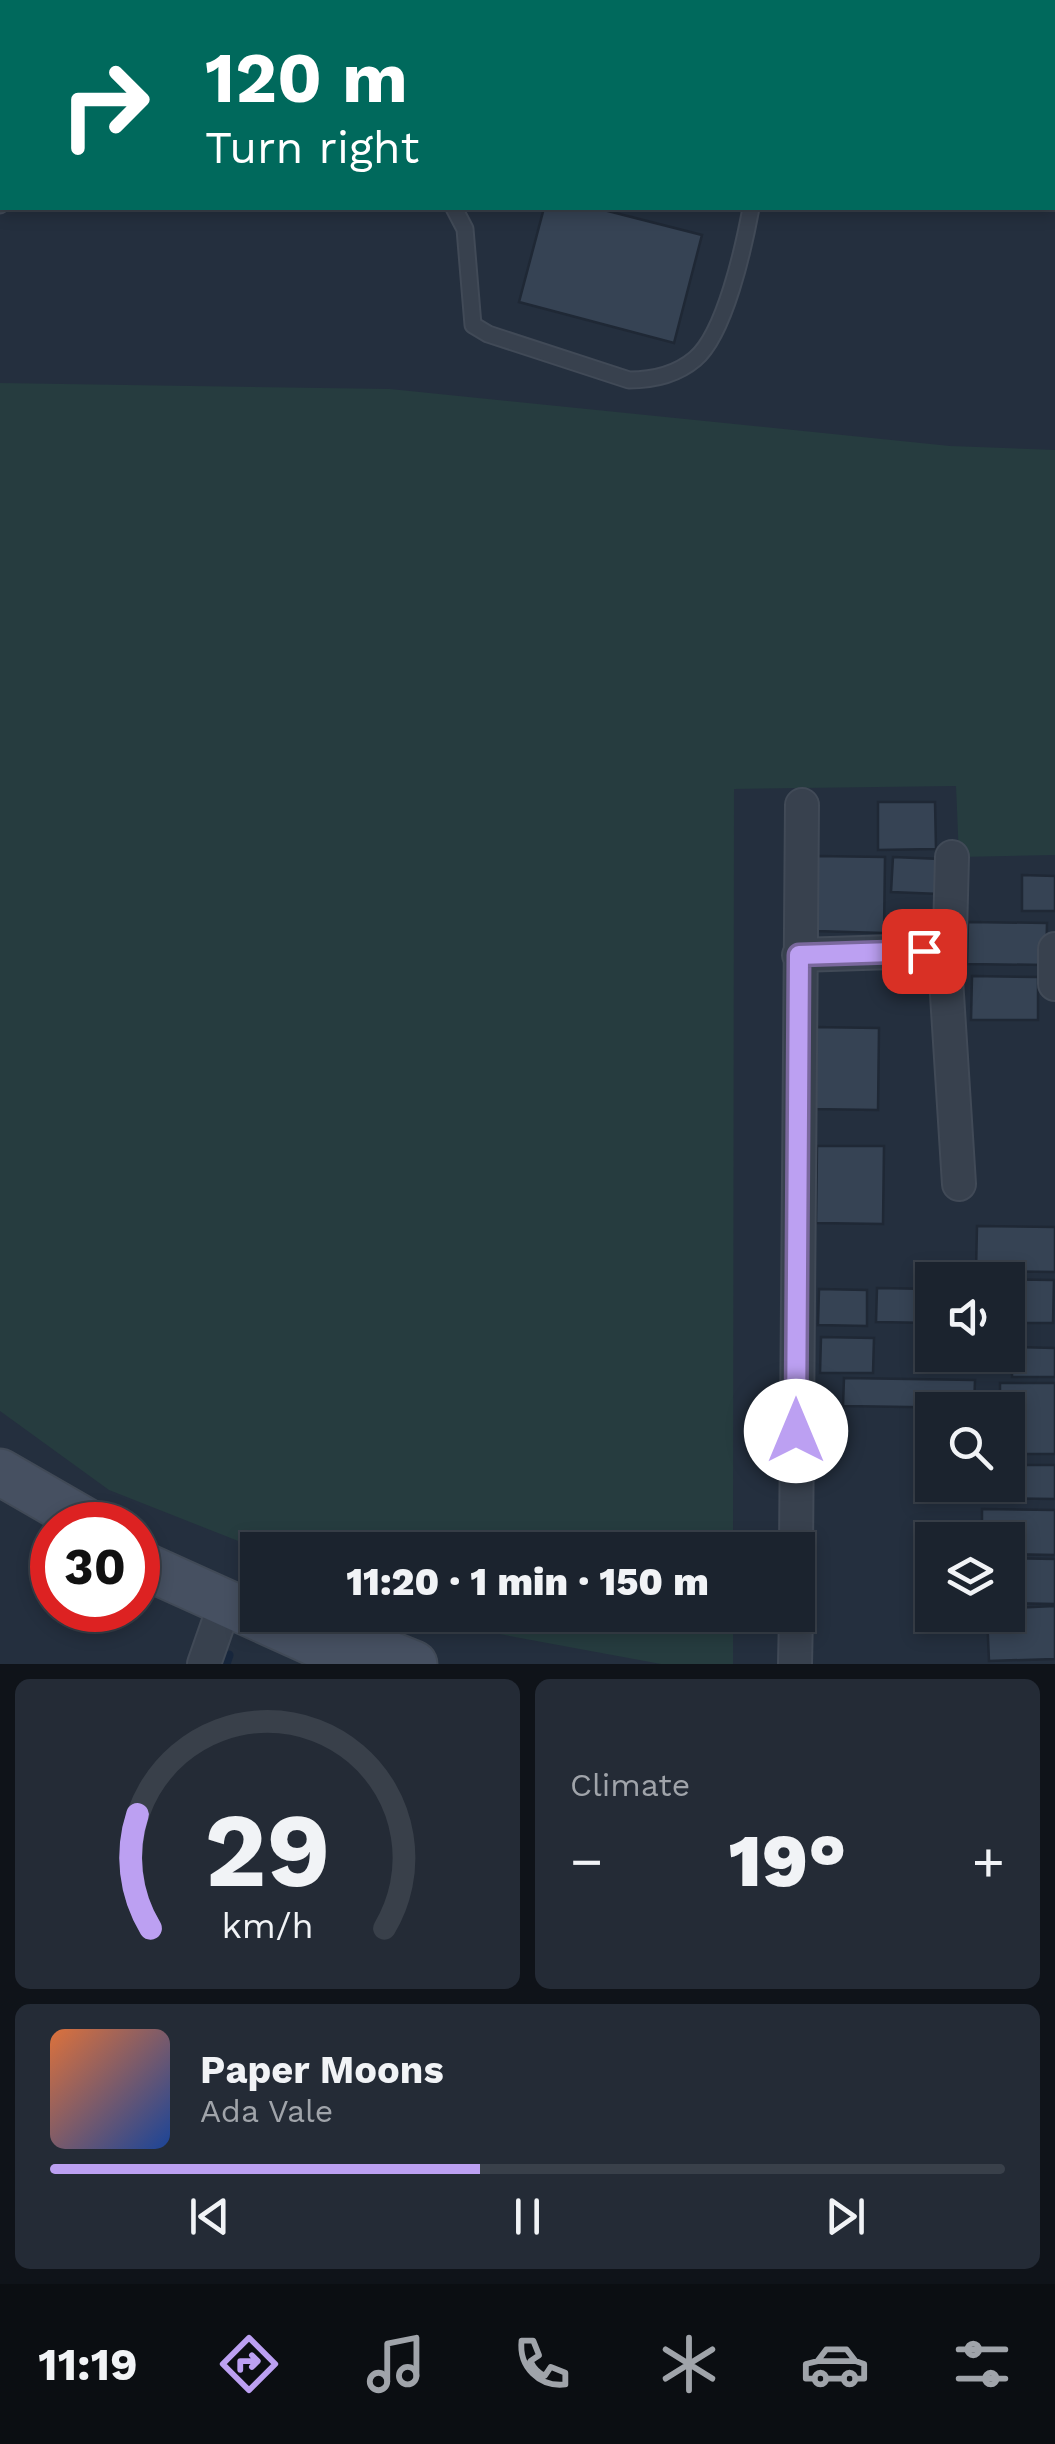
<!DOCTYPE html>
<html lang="en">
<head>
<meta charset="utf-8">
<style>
	:root { --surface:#1b232e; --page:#242b36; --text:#f1f3f6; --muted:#a0a4aa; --line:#39404a; --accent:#bca0f2 }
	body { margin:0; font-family:"Work Sans",sans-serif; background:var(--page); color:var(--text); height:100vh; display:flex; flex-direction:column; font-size:38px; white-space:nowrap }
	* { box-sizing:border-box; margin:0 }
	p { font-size:32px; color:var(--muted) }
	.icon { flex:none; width:55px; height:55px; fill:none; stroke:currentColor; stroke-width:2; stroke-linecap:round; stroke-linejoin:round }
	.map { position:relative; height:1664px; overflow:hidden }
	.side { display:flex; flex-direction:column; gap:15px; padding:15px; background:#0f1319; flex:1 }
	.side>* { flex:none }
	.guide { position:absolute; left:0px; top:0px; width:1055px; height:210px; box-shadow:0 5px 15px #0003,0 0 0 2px var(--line); background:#00695c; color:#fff; overflow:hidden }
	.tools { position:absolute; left:915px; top:1262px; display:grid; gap:20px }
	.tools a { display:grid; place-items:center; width:110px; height:110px; border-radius:0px; background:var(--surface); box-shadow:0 5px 15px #0003,0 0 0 2px var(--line); font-size:50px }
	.speed { position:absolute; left:30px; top:1502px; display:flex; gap:20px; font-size:50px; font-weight:700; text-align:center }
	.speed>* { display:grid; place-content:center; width:130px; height:130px; border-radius:50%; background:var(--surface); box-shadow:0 5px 15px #0003,0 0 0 2px var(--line); line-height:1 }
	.speed .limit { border:15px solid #d22; background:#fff; color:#111 }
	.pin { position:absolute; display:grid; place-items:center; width:85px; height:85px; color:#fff; margin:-42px; border-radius:20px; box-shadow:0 5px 15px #0006 }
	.me { position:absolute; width:110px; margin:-55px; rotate:0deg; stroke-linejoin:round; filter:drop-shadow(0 0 8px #0008) }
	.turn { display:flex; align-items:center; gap:35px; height:210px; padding:0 40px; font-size:45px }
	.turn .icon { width:130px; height:130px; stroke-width:2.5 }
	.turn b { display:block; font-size:70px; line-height:85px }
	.big { font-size:75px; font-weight:800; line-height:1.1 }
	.side .widget { flex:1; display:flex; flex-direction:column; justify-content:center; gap:15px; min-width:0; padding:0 35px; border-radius:15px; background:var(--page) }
	.side .dial { align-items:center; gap:0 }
	.dial svg { height:260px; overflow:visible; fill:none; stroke:var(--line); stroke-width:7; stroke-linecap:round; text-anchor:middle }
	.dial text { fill:var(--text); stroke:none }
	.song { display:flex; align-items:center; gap:30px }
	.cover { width:120px; height:120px; border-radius:15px; background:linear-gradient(135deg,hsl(20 70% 55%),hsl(220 70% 35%)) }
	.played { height:10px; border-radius:5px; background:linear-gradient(90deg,var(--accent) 45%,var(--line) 45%) }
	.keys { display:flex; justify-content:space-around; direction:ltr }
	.heat { display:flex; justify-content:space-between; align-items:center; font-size:55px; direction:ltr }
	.side .tiles { flex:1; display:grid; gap:15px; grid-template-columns:1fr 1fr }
	.widget:last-child { grid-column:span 2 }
	.trip { position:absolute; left:240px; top:1532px; width:575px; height:100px; border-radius:0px; background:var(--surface); box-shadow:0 5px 15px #0003,0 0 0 2px var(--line); font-weight:800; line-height:100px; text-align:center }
	.tab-bar { display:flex; height:160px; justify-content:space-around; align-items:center; background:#0b0e12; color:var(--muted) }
	.tab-bar .icon { width:70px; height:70px }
	.tab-bar .active { color:var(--accent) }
	.tab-bar b { font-size:45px; color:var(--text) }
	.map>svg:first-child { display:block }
	.green { fill:#263c3f }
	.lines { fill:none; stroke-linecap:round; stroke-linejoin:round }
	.stream { stroke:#17263c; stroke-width:9 }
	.building { fill:#364354; stroke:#1f2835; stroke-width:2.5 }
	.service-casing { stroke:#414a57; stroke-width:19 }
	.minor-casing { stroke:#414a57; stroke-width:36 }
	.secondary-casing { stroke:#414a57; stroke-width:49 }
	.service { stroke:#38414e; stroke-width:15 }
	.minor { stroke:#38414e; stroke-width:32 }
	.secondary { stroke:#465061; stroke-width:45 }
	.route-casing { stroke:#7a689d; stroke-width:25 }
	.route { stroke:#bca0f2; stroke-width:18 }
</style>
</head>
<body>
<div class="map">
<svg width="1055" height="1664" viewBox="0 0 1055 1664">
	<rect width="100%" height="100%" fill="#242f3e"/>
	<path class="green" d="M0,383L390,389L950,446L1055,450V855L959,857L956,786L734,789L733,1550H261L109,1490L0,1411Z
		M424,1615H733V1664H661L450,1625Z"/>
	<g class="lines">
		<path class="stream" d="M226,1664L229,1655"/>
	</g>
	<path class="building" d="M111,0H507L111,2Z
		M544,208H596L702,235L674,343L519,302Z
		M878,802H935L936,849L878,850Z
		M816,856L885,857L884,933L815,931Z
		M893,857L941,859L940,894L891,892Z
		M1022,875L1055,876V911H1022Z
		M968,922L1047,923L1046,965L967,964Z
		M972,976L1038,977V1020H971Z
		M811,1027L879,1028L878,1110L810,1109Z
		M817,1146H884L883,1224L816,1223Z
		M977,1226L1055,1227V1272L976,1271Z
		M981,1279L1054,1280L1053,1323H1008V1280Z
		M877,1288L932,1289V1323L876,1322Z
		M819,1289L867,1290V1326L818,1325Z
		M821,1337L874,1338L873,1373H820Z
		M1012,1347L1055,1348V1377H1012Z
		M844,1378L975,1380L974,1408L843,1406Z
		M1000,1383H1055V1454H1008V1410H1000Z
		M1008,1465H1055V1499L981,1498V1485H1008Z
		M982,1509L1055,1510V1555L1008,1554V1540H982Z
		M1008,1558L1055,1559V1604L1008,1603Z
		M1055,1606V1659L989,1661L987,1615H1008V1608Z"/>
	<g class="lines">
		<g class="service-casing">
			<path id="service" d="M41,2V0
				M807,2V0
				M0,205L2,191
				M454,208L465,229L473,325L488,334L629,380C653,380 676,375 695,359C725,334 744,246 751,208"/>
		</g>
		<g class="minor-casing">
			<path id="minor" d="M1055,949V984
				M799,955L925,951L941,956L945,963L959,1184
				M949,971L952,857
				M796,1550L802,805
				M204,1664L225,1604
				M795,1664L796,1615"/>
		</g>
		<g class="secondary-casing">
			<path id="secondary" d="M0,1472L92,1525
				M138,1563L361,1664
				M335,1632L414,1664"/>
		</g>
		<use href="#service" class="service"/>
		<use href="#minor" class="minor"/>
		<use href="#secondary" class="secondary"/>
	</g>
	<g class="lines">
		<g class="route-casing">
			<path id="route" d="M796,1431L799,955L924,951"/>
		</g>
		<use href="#route" class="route"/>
	</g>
</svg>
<div class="tools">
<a><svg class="icon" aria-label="sound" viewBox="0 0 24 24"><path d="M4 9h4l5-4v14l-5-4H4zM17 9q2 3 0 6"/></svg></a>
<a><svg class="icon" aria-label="search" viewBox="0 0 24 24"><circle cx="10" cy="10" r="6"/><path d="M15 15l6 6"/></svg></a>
<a><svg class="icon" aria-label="layers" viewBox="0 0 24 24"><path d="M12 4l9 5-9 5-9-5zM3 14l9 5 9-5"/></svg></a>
</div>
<div class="speed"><div class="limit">30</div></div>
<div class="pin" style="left:924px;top:951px;background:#d93025"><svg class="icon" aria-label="arrive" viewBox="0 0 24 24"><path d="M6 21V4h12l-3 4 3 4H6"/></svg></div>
<svg class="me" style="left:796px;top:1431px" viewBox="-20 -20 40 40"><circle r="19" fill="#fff"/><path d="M0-13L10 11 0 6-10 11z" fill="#bca0f2"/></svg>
<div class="trip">11:20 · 1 min · 150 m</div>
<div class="guide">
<div class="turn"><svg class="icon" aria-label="right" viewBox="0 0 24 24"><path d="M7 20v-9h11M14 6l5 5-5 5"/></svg><div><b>120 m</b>Turn right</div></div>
</div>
</div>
<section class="side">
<div class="tiles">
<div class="widget dial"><svg viewBox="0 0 100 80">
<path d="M14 69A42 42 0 1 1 86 69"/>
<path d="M14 69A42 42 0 0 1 10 34" stroke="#bca0f2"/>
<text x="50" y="56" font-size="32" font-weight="700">29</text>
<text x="50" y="72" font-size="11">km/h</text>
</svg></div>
<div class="widget"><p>Climate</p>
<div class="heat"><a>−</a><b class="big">19°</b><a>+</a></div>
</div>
<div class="widget">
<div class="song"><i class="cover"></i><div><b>Paper Moons</b><p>Ada Vale</p></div></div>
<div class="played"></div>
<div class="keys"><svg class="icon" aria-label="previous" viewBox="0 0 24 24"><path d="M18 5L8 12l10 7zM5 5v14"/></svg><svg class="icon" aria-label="pause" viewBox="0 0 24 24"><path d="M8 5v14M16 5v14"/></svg><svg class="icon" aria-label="next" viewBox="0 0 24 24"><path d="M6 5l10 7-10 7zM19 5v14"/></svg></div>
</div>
</div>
</section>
<nav class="tab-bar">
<b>11:19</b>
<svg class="icon active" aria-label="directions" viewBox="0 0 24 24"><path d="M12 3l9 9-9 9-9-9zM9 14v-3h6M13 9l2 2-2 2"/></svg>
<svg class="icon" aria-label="music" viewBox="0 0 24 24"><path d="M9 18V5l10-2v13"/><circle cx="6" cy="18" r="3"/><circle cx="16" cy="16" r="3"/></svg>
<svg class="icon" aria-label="phone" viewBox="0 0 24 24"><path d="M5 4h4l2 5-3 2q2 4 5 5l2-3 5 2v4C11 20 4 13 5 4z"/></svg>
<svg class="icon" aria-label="climate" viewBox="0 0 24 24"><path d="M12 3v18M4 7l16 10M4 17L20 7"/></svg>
<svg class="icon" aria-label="car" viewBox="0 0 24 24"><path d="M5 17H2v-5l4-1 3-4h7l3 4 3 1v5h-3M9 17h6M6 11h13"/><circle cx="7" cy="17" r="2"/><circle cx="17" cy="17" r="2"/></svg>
<svg class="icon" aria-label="filters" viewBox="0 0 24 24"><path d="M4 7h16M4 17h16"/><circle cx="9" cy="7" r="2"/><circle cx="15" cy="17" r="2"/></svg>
</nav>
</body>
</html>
